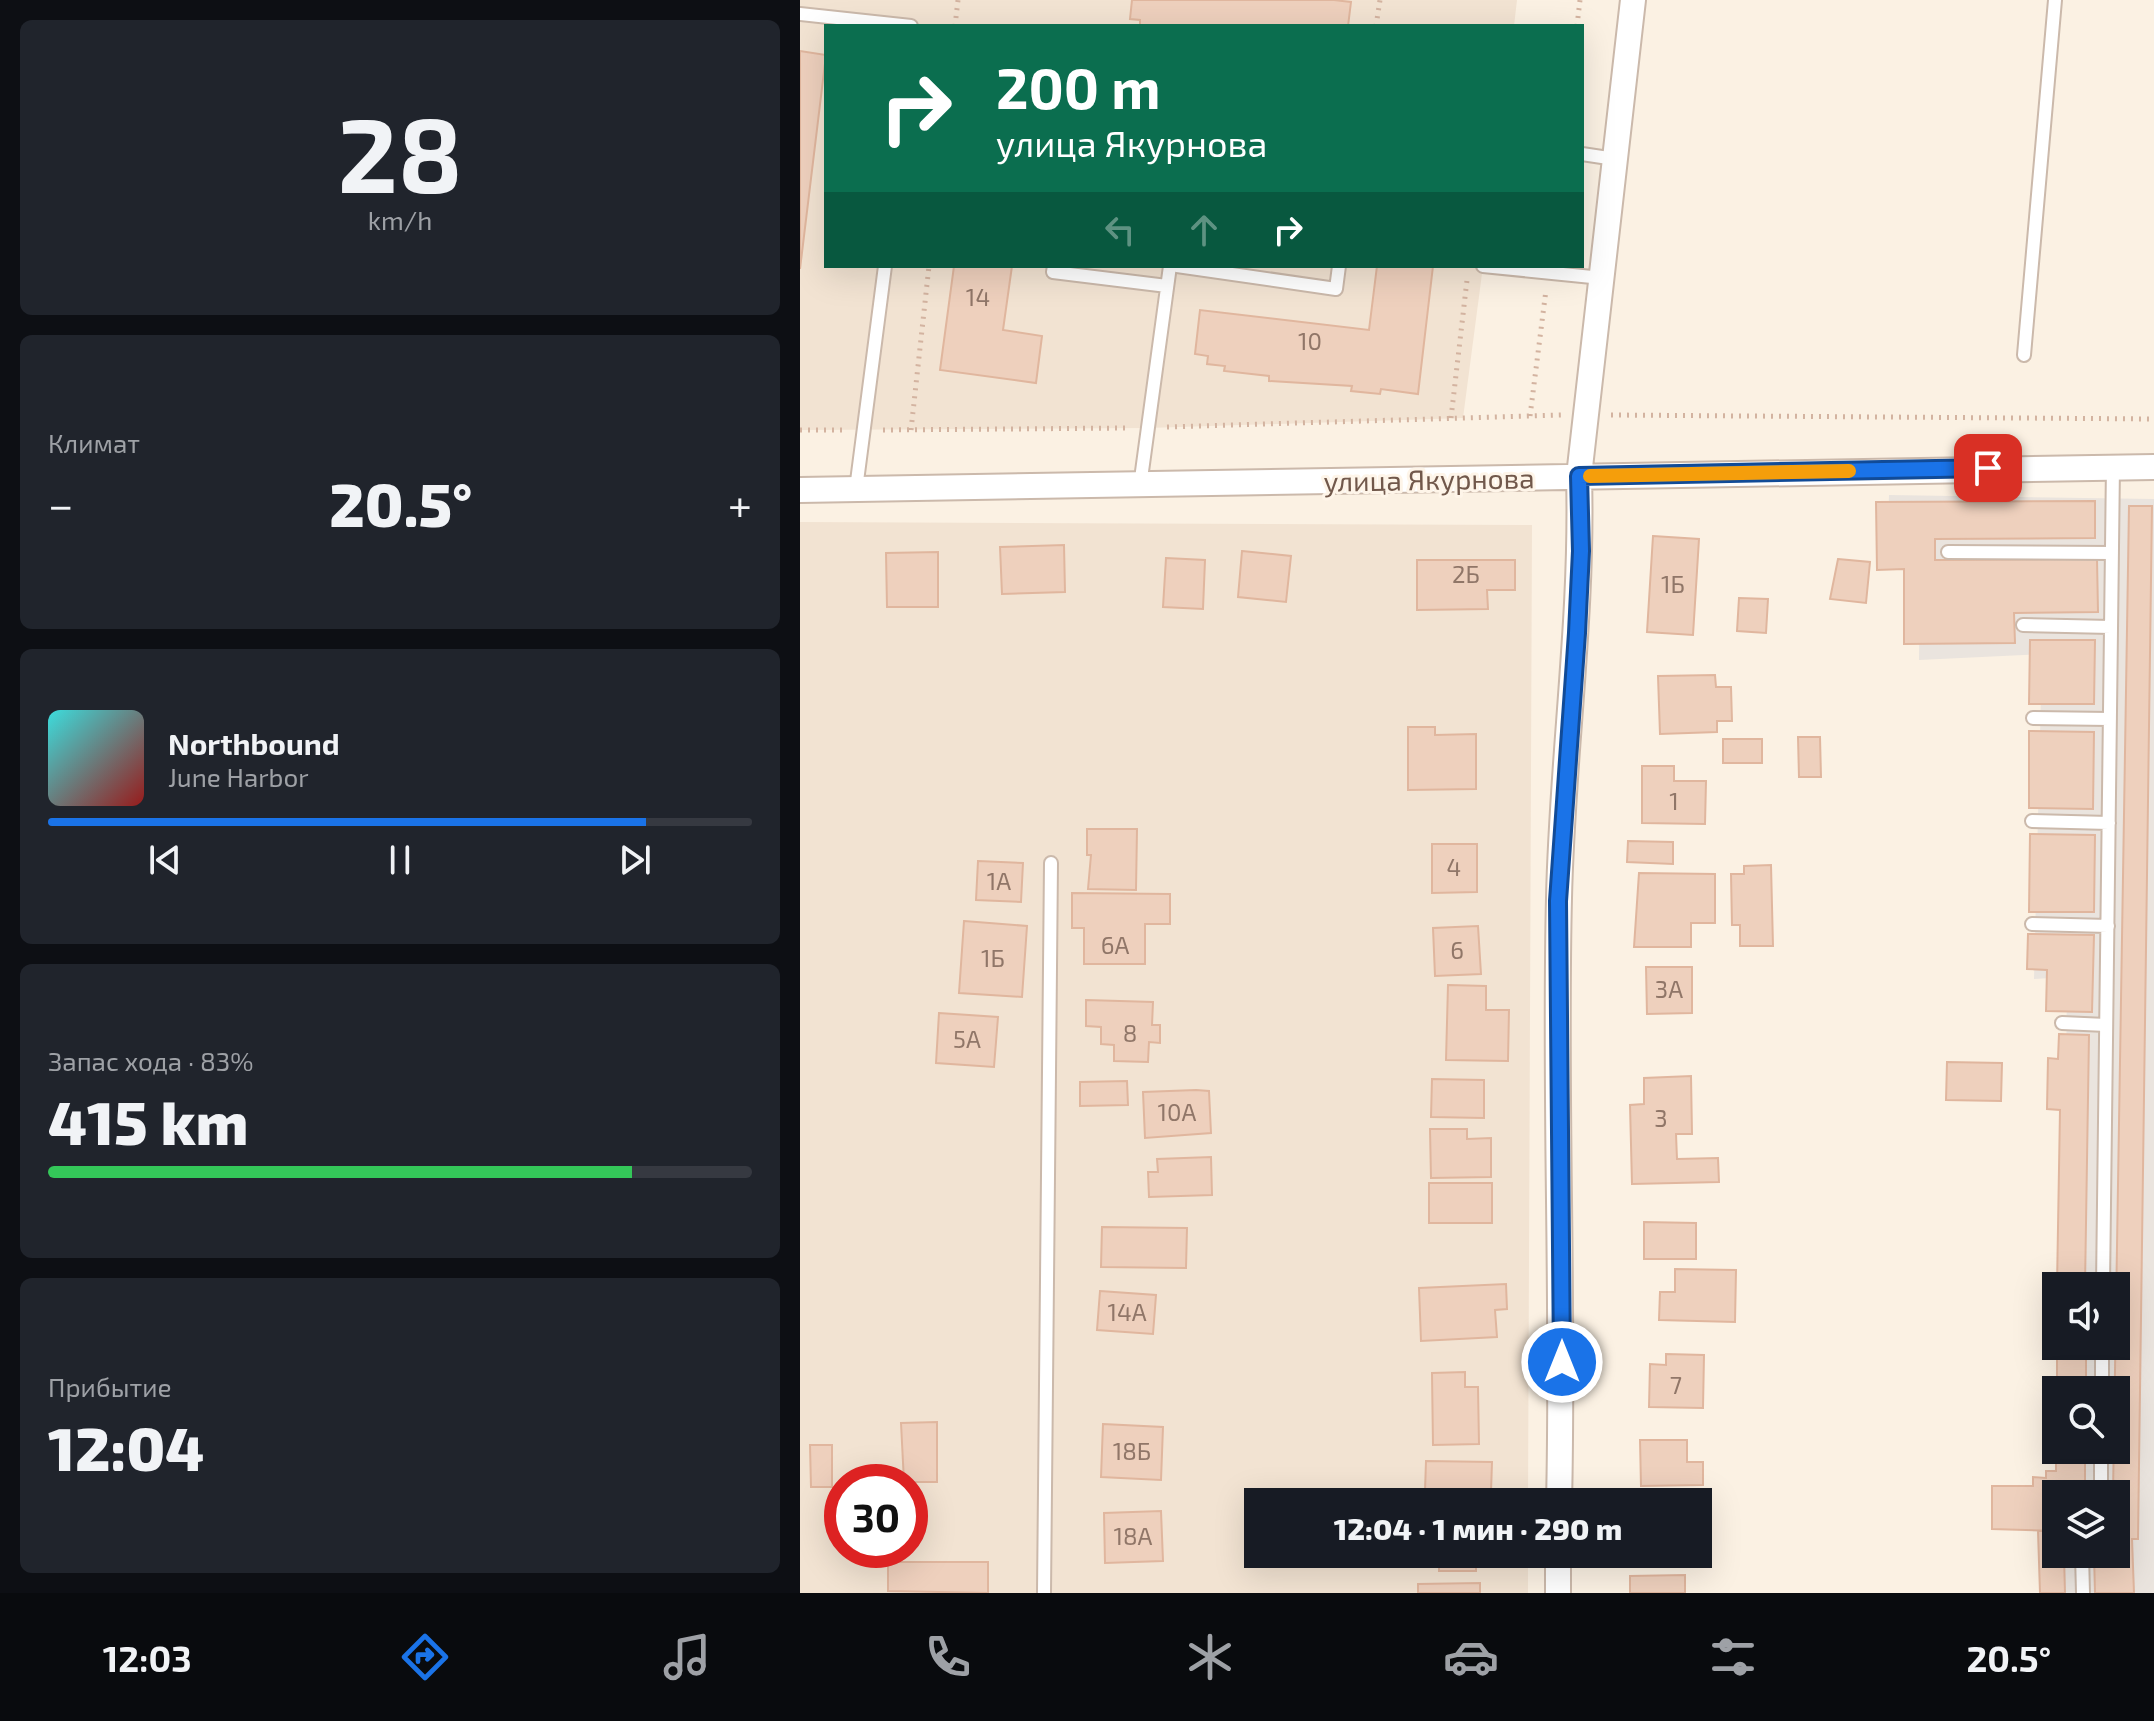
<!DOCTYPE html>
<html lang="ru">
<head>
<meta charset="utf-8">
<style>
	:root { --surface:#171b24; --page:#20242c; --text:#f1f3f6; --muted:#9ea1a6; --line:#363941; --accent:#1a73e8 }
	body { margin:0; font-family:"Exo 2",sans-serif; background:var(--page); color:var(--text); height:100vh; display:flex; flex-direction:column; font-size:30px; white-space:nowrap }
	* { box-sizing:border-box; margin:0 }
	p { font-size:26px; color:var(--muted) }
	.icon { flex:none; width:44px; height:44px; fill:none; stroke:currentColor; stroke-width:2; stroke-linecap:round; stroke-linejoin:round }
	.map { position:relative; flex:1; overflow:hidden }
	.panel { display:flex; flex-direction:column; gap:20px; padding:20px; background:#0d0f14; width:800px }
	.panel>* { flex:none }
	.banner { position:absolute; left:24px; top:24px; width:760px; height:244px; border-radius:0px; box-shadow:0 8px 32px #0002; background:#0b6e4f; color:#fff; overflow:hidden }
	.tools { position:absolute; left:1242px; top:1272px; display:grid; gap:16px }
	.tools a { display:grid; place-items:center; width:88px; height:88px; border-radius:0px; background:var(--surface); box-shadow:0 8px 32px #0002; font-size:40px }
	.speed { position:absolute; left:24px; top:1464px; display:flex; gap:16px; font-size:40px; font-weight:700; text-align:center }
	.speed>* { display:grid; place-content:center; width:104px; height:104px; border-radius:50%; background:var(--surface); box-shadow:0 8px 32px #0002; line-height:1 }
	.speed .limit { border:12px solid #d22; background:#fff; color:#111 }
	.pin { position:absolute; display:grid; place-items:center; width:68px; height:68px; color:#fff; margin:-34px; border-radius:16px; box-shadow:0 4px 12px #0006 }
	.me { position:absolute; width:88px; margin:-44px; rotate:0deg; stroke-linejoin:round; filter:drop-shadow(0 0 6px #0008) }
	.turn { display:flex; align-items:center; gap:28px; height:168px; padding:0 40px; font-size:36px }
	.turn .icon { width:104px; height:104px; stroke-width:2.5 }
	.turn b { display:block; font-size:56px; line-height:68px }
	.lanes { display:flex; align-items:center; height:76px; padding:0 40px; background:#0003; justify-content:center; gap:40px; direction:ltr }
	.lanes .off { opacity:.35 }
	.big { font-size:60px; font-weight:800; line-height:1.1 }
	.panel .tile { flex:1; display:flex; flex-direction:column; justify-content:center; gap:12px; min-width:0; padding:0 28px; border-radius:12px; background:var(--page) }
	.panel .dial { align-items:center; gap:0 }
	.dial b { font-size:104px; line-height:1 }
	.song { display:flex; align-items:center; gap:24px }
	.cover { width:96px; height:96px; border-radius:12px; background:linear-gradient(135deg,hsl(180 70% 55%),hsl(0 70% 35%)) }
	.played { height:8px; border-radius:4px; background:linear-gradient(90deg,var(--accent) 85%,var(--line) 85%) }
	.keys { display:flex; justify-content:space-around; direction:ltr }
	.heat { display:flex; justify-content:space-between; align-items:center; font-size:44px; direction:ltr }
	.charge { height:12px; border-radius:6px; background:linear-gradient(90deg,#34c759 83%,var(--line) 0) }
	.trip { position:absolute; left:444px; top:1488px; width:468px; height:80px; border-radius:0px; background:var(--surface); box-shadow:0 8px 32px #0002; font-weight:800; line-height:80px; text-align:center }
	.tabs { display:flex; height:128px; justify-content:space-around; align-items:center; background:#090b0e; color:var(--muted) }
	.tabs .icon { width:56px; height:56px }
	.tabs .active { color:var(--accent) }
	.tabs b { font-size:36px; color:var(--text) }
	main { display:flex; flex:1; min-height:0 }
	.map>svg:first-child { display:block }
	.residential { fill:#f2e3d2; fill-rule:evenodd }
	.industrial { fill:#eae4de; fill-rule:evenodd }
	.building { fill:#eed0bd; stroke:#e0b69e; stroke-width:2 }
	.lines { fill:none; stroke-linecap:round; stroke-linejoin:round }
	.service-casing { stroke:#cbb9ab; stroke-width:16 }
	.minor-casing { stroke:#cbb9ab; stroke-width:28 }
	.path { stroke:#d3b3a0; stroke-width:5; stroke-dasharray:2 6; stroke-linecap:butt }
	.service { stroke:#fff; stroke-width:12 }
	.minor { stroke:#fff; stroke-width:24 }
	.route-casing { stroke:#114b97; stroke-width:20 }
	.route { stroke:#1a73e8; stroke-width:14 }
	.slow { stroke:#f59e0b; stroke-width:14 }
	.labels { text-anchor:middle; stroke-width:6; stroke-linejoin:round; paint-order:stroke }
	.number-label { font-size:24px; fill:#907668 }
	.street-label { font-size:28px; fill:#71584b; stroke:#fef5e9 }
</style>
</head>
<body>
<main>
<section class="panel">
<div class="tile dial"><b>28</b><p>km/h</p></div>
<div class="tile"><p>Климат</p>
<div class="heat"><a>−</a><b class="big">20.5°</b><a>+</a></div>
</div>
<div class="tile">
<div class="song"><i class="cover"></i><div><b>Northbound</b><p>June Harbor</p></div></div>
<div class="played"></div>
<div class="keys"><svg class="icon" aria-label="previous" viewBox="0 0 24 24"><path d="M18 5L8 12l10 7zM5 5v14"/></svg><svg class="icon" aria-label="pause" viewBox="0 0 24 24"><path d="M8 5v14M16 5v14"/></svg><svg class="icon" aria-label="next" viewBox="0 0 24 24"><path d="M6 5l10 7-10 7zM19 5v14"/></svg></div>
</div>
<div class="tile"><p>Запас хода · 83%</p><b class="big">415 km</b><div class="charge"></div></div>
<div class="tile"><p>Прибытие</p><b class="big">12:04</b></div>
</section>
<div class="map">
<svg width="1354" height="1593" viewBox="0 0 1354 1593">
	<rect width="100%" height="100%" fill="#fbf1e3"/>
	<path class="residential" d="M0,0H717L714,26H26V266H683L663,418L348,428L0,430Z
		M0,522L732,525L728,1502H458V1554H728V1593H0ZM42,1482H110V1550H42Z"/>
	<path class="industrial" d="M1089,495L1354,499V1593H1241L1238,1486L1262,1470L1263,1450H1316V1390H1263L1264,1346H1316V1286H1264L1267,977L1234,979L1242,654L1119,660L1120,561L1087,563ZM1256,1494H1316V1554H1256Z"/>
	<path class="building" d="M332,0H534L551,2L548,26H340V20L330,19Z
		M0,51L26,55L0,269Z
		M154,266H212L203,330L242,336L236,383L140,370Z
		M577,266H633L618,394L581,389L580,394L551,391L552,386L469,381V376L424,371L425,366L407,364L408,356L395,354L400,310L569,330Z
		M1295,501V538L1135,539V560L1297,559L1298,612L1214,613L1215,643L1104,644V569L1077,570L1076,502Z
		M1329,506H1352L1338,1539H1332L1334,1593H1295L1294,1554H1316L1313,1494Z
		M853,536L899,539L893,635L847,632Z
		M264,545L265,592L202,594L200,547Z
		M442,551L491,556L486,602L438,597Z
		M138,552V607H87L86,553Z
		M366,558L405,560L403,609L363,607Z
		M1038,559L1070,562L1066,603L1030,599Z
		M617,560H715V590H687L688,609L617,610Z
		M939,598L968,599L966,633L937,631Z
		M1230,640H1295L1294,704H1229Z
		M915,675L916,687H931L932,721H917V732L860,734L858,676Z
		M608,727H635V735L676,734V789L608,790Z
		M1229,731L1294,732L1293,809L1229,808Z
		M998,737H1020L1021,777H999Z
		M923,739H962V763H923Z
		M842,766H874V781H906L905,824L842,823Z
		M287,829H337L336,890L288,889L291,855H287Z
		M1230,834L1295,835L1294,912H1229Z
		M828,841L873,842V864L827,862Z
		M632,844H677V892L632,893Z
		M178,861L223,863L221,902L176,900Z
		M971,865L973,946H940V925H932L931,874H944V866Z
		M839,873L915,874V923H891V947H834Z
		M272,893L370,894V924H345V964H284V928H272Z
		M164,921L227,926L222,997L159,993Z
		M678,926L681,974L635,976L633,928Z
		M1228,934L1294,935L1292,1012L1246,1011L1247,970L1227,969Z
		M846,967H892V1013L847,1014Z
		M648,985L686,986V1010H709L708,1061L646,1060Z
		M286,1000L353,1002L352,1025H360V1043L349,1042L348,1062L314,1061V1045L301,1044V1027L286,1026Z
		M139,1013L198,1017L194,1067L136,1063Z
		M1259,1034L1289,1035L1285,1286H1257L1260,1110L1247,1109L1248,1058L1258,1059Z
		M1147,1062L1202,1063L1201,1101L1146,1100Z
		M891,1076L892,1134H876L877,1159L918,1158L919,1182L832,1184L830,1105L844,1104V1078Z
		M632,1079L684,1080V1118L631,1117Z
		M327,1081L328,1105L280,1106V1082Z
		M396,1090L409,1091L411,1133L345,1138L343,1092Z
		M630,1129H667V1139L691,1138V1177L631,1178Z
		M411,1157L412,1195L349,1197L348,1172H358L357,1159Z
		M629,1183H692V1223H629Z
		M844,1222L896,1223V1259H844Z
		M302,1227L387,1228L386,1268L301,1267Z
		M875,1269L936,1270L935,1322L859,1320L860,1292H875Z
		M706,1284L707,1309L695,1310L697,1337L621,1341L619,1288Z
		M300,1291L356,1295L353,1334L297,1330Z
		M1257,1346H1286V1390H1257Z
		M866,1354L904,1355L903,1408L849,1407L850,1364L866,1365Z
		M665,1372V1387H678L679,1444L633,1445L632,1373Z
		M137,1422V1482H104L101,1423Z
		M303,1424L363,1427L361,1480L301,1477Z
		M840,1440H887V1462H903V1485L841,1486Z
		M10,1445H32V1487H11Z
		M1256,1450H1285V1494H1256V1531L1192,1529V1486H1233V1477L1246,1478V1471H1256Z
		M626,1461L692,1462L691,1492L625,1491Z
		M898,1506H903V1553H898Z
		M361,1511L363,1561L305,1563L304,1513Z
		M1238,1531H1256V1554H1264L1265,1593H1240Z
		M639,1554H676V1571H639Z
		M88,1562H188V1593L88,1591Z
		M885,1575V1593H830V1576Z
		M680,1583V1593H618V1584Z"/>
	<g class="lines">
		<g class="service-casing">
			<path id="service" d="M0,14L111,26
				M782,154L815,159
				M254,266L253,272L367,286
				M377,266L536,289L539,266
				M683,266L802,278
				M1224,355L1255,0
				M340,486L370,266
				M56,489L85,266
				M1148,552L1312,553
				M1223,625L1311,627
				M1233,718L1310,719
				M1232,821L1309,823
				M1232,924L1308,926
				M1262,1023L1306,1025
				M1303,1286L1313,465
				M1302,1390V1346
				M1301,1494V1450
				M1282,1554L1283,1593
				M244,1593L251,863"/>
		</g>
		<g class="minor-casing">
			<path id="minor" d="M0,490L1354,467
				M759,1502C764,1301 754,1099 759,898C762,757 783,618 779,476L833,0
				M758,1593V1554"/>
		</g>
		<path class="path" d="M155,26L158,0
			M576,26L580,0
			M777,26L780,0
			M811,415L1354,419
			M730,416L746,290
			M651,418L667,280
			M367,427L761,415
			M0,430H45
			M83,430L329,428
			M111,430L129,266"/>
		<use href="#service" class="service"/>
		<use href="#minor" class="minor"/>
	</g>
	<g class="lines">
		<g class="route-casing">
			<path id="route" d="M762,1362L758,901L777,633L781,551L779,476L1188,468"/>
		</g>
		<use href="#route" class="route"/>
		<path class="slow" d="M790,476L1049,471"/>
	</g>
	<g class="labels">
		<g class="number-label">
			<text x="178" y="306">14</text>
			<text x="510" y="350">10</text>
			<text x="666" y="583">2Б</text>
			<text x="873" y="593">1Б</text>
			<text x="874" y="810">1</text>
			<text x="654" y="876">4</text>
			<text x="199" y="890">1А</text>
			<text x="315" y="954">6А</text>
			<text x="657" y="959">6</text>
			<text x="193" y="967">1Б</text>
			<text x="869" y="998">3А</text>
			<text x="330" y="1042">8</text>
			<text x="167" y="1048">5А</text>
			<text x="377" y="1121">10А</text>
			<text x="861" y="1127">3</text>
			<text x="327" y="1321">14А</text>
			<text x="876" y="1394">7</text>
			<text x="332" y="1460">18Б</text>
			<text x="333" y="1545">18А</text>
		</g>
		<g class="street-label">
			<text transform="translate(629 480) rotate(-1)" y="10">улица Якурнова</text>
		</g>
	</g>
</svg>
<div class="tools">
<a><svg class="icon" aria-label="sound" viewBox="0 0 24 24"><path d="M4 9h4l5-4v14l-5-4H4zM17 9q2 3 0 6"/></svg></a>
<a><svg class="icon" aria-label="search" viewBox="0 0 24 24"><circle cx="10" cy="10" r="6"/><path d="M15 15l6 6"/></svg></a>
<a><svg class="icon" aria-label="layers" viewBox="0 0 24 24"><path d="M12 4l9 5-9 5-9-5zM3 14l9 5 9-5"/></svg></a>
</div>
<div class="speed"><div class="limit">30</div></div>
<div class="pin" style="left:1188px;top:468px;background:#d93025"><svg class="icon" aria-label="arrive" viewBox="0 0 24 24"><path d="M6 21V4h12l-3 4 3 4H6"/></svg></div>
<svg class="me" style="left:762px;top:1362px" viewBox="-20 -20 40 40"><circle r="17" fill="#1a73e8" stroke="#fff" stroke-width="3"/><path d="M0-11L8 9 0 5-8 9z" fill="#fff"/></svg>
<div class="trip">12:04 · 1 мин · 290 m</div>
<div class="banner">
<div class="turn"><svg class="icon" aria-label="right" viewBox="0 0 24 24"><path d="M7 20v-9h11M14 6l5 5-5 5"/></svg><div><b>200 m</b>улица Якурнова</div></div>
<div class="lanes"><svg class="icon off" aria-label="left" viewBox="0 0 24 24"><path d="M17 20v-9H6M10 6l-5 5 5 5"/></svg><svg class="icon off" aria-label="ahead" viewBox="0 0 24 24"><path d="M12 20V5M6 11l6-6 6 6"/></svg><svg class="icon" aria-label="right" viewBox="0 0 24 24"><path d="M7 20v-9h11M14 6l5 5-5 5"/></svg></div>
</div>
</div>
</main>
<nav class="tabs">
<b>12:03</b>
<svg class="icon active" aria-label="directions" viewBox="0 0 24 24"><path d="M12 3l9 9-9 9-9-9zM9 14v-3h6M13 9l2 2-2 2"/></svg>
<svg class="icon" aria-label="music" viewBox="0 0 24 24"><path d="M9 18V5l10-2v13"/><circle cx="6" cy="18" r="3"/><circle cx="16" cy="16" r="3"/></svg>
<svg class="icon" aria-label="phone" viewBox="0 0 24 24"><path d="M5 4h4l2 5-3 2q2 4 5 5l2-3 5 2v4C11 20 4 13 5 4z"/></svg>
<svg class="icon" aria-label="climate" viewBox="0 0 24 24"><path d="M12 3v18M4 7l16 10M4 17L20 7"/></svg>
<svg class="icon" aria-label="car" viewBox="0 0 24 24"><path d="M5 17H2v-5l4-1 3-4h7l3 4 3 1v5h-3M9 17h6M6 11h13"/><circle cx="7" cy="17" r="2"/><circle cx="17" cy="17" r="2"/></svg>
<svg class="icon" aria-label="filters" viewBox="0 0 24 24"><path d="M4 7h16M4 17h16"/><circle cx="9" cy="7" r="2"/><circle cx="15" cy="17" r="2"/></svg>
<b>20.5°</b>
</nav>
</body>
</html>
